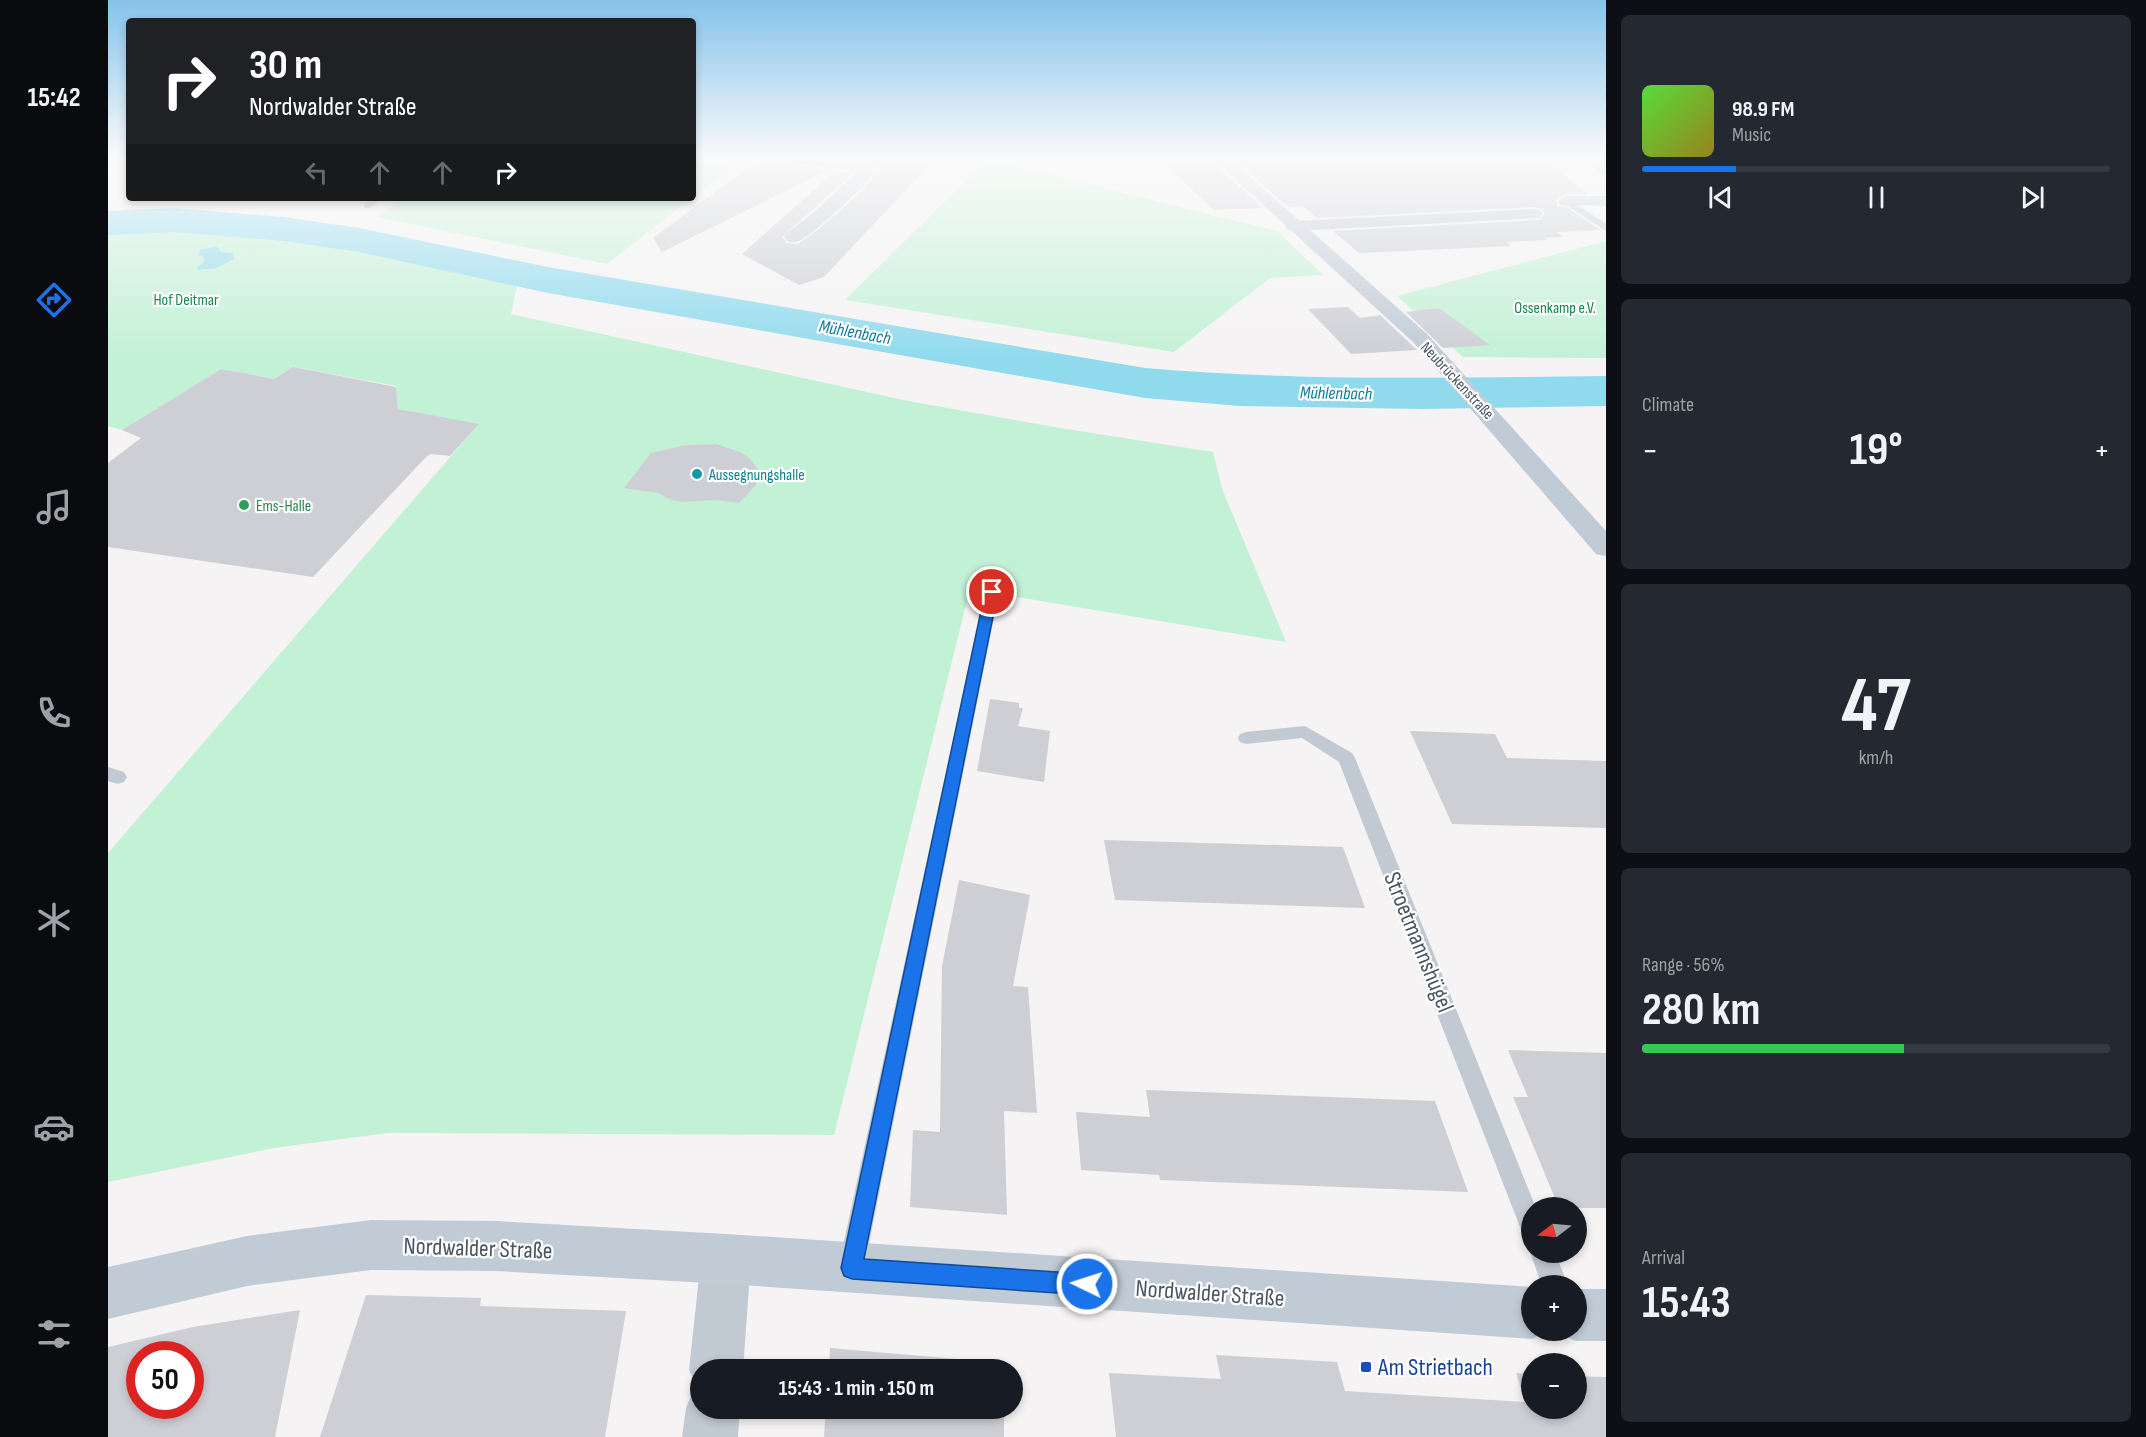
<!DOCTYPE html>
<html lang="en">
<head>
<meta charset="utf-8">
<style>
	:root { --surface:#171b24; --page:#242831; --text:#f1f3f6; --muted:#9ea1a6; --line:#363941; --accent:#1a73e8 }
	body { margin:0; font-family:"Sofia Sans Condensed",sans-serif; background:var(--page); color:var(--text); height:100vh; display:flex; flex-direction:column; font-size:22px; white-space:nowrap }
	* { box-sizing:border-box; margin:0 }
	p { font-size:20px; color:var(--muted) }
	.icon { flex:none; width:33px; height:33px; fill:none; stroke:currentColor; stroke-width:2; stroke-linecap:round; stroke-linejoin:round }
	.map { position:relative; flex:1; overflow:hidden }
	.drawer { display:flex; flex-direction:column; gap:15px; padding:15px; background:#0d0f14; width:540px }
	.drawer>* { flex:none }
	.top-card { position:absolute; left:18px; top:18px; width:570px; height:183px; border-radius:6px; box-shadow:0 3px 9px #0003; background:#202124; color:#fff; overflow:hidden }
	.needle { width:39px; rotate:254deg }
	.controls { position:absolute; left:1413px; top:1197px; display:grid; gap:12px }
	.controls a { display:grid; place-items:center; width:66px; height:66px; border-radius:50%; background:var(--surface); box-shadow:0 3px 9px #0003; font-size:30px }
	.speed { position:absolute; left:18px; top:1341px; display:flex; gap:12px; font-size:30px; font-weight:700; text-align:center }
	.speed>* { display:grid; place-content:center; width:78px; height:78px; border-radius:50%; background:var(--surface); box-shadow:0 3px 9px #0003; line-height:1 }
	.speed .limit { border:9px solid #d22; background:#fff; color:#111 }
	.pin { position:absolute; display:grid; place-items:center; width:51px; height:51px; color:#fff; margin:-26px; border:3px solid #fff; border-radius:50%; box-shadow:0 2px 6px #0007 }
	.me { position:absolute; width:66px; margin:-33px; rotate:274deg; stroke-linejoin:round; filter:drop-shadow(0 0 4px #0008) }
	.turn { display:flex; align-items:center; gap:21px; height:126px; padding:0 24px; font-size:27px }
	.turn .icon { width:78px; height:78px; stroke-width:2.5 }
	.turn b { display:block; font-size:42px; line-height:51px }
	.lanes { display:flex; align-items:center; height:57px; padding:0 24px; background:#0003; justify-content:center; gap:30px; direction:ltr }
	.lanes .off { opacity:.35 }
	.big { font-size:45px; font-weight:700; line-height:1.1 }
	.drawer .widget { flex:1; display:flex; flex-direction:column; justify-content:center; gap:9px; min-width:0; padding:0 21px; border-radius:9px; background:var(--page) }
	.drawer .dial { align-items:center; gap:0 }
	.dial b { font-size:78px; line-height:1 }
	.song { display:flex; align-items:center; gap:18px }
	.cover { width:72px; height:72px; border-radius:9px; background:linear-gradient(135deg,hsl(110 70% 55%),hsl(50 70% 35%)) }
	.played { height:6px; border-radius:3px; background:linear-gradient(90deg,var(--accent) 20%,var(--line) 20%) }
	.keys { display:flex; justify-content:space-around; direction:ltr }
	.heat { display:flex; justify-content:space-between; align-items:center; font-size:33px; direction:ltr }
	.charge { height:9px; border-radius:4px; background:linear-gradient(90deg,#34c759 56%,var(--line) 0) }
	.trip { position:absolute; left:582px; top:1359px; width:333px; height:60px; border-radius:30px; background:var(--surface); box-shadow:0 3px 9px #0003; font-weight:700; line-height:60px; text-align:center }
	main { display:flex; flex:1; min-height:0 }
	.tabs { display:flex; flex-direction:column; width:108px; justify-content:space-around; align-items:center; background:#090b0e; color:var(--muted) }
	.tabs .icon { width:42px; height:42px }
	.tabs .active { color:var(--accent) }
	.tabs b { font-size:27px; color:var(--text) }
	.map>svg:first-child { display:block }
	.green { fill:#c3f1d5 }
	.water { fill:#90daee }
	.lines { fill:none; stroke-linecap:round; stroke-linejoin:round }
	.river { fill:#90daee; fill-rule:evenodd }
	.building { fill:#cdcfd5; fill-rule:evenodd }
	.lane { fill:#c1cad2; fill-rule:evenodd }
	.street { fill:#c1cad2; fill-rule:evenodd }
	.secondary { fill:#c1cbd6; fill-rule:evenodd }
	.route { fill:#1a73e8; stroke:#114b97; stroke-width:1.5 }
	.culture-dot { fill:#0f9aa8; stroke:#fff; stroke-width:2 }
	.leisure-dot { fill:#2e9e5b; stroke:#fff; stroke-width:2 }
	.transit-dot { fill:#1a4fb4; stroke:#fff; stroke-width:2 }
	.labels { text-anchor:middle; stroke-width:4.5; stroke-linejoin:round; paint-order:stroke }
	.far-park-label { font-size:16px; fill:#17864f; stroke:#fff }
	.far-street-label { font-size:16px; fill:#4a5661; stroke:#fff }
	.far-culture-label { font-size:16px; fill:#0d838f; stroke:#fff; text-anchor:start }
	.far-leisure-label { font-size:16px; fill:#27864d; stroke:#fff; text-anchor:start }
	.far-water-label { font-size:18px; font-style:italic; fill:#0c7c9b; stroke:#fff }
	.near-street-label { font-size:24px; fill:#4a5661; stroke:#fff }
	.near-transit-label { font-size:24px; fill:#164399; stroke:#fff; text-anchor:start }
</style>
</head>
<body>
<main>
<nav class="tabs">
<b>15:42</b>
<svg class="icon active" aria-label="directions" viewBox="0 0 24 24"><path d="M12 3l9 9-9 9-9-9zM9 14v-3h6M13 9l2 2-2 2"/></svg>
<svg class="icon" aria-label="music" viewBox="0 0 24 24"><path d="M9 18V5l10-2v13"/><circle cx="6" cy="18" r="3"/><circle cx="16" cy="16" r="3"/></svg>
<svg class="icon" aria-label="phone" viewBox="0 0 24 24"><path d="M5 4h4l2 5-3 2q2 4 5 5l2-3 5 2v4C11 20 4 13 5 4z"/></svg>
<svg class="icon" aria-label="climate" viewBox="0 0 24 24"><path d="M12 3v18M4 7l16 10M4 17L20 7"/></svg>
<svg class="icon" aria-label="car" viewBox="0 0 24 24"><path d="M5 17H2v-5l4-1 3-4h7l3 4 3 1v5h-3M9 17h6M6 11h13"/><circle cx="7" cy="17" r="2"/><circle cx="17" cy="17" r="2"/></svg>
<svg class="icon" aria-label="filters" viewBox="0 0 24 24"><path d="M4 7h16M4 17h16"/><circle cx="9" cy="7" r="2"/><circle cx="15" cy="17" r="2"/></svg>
</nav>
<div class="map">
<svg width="1498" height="1437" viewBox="0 0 1498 1437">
	<rect width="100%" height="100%" fill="#f5f3f3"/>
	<path class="green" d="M585,158H636L585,198Z
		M880,159L1169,231L1215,275L1162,278L1066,352L737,300Z
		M295,198H584L499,264L269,217Z
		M0,219L204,227L414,263L403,314L800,401L952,428L1105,452L1114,489L1178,642L862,589L726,1135L280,1133L166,1148L0,1182V853L370,425L290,409L288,386L185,367L166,379L113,369L14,430L0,426Z
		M1498,241V358L1355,357L1289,296Z"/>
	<path class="water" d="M104,247H110L113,252L125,253L126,259L108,268L90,270L89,267L96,263V257L91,255L92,250Z"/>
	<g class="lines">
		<path class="river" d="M67,208L176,217L251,228L440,267L1037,368C1191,381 1344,378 1498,376V406L1315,409L1132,406L1037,398L440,293L251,252L176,241L67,232L0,235V211Z"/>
	</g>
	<path class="building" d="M655,158H673L683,165L720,170L554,252L545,238L642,166L655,165Z
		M747,158H828L716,277L691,285L634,254L727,171L745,173L674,237L679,243L690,244L712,228L747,197L773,169L772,166L766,162Z
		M1124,158H1436L1480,194H1457L1448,200L1450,206L1458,207L1492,230L1448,232L1456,237L1437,238L1440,240L1398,242L1403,246L1251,253L1225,231L1432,220L1437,214L1434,209L1426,207L1209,218L1195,206L1180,207Z
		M1105,162L1155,208L1106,210L1057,165Z
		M1240,307L1252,318L1272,315L1309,350L1243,354L1200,309Z
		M1331,308L1382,345L1335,348L1298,312Z
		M185,367L288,387L290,409L371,424L342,456L323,454L319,456L205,577L0,547V463L33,438L14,430L113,369L166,379Z
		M608,444L632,452L641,458L649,468L648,485L631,503L608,500L573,502L559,498L550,493L516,488L543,453L578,445Z
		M882,699L911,703V708H915L910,726L942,731L936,782L869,771Z
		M1302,731L1387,734L1399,758L1498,761V828L1344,824Z
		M996,840L1235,847L1257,908L1007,900Z
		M851,880L922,895L905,986L920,987L929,1113L896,1111L899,1215L802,1207L805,1130L832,1132L834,966Z
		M1400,1050L1498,1053V1208H1451L1405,1097H1420Z
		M1038,1090L1327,1101L1360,1192L1052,1180L1051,1175L973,1170L968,1112L1042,1117Z
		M258,1295L373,1298L372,1306L518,1311L497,1437H212Z
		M192,1310L167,1437H0V1347L85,1327ZM32,1354H82V1406H32Z
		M722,1348L895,1363V1370H721Z
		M1108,1355L1229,1362L1237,1391L1417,1402L1408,1373L1424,1374V1408H1468V1376L1498,1377V1437H1008L1001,1373L1113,1379Z
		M718,1408H896V1437H716Z"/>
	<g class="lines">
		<path class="lane" d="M265,198H274L262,208H256V204Z
			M1455,199H1461L1498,224V231L1455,203Z
			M884,588L891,593L757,1264L753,1273L744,1277L735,1273L731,1264L877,593Z
			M1197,726L1244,753L1247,758L1428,1208H1424V1239L1415,1236L1412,1227L1231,762L1194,738L1138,744L1132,742L1130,738L1132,734L1138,732Z
			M0,767L16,772L19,777L16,782L10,784L0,781Z
			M1424,1247V1252H1447L1460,1286H1434L1422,1252Z"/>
		<path class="street" d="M21,158L20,161L0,169V159Z
			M675,158C693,158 761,156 771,168C758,186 711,229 693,240C688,243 684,242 679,241L676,237L679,233L705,213L750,171L683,163Z
			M1473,158H1491L1498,163V175L1492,173Z
			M1458,196H1498V206L1452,205L1450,201Z
			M1426,209L1432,210L1435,214L1432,218L1186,231L1180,230L1177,226L1180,222L1186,221Z
			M618,1234L636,1241L643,1259L635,1370H592V1408H632L630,1437H574L578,1408L586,1389L589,1387L581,1370L593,1259L600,1241Z"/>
		<path class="secondary" d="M1104,158H1121L1319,334L1498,531V556L1488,554L1305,342Z
			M263,1220L388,1221L618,1234L1424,1287V1330H1443L1424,1339L618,1284L388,1271L263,1270L139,1286L0,1319V1267L139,1236Z
			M1468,1289H1498V1341H1468L1450,1333L1449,1330H1468Z"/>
	</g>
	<linearGradient id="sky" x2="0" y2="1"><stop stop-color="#85c3ea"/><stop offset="0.44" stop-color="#fafafa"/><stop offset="1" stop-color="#fafafa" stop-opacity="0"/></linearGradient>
	<rect width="1498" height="359" fill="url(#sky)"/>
	<path class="route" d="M884,589L890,592L756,1259L979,1274L986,1277L989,1284L986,1292L979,1295L744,1279L736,1276L733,1268L877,592Z"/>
	<circle class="culture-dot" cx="589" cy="474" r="6"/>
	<circle class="leisure-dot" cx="136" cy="505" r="6"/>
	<rect class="transit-dot" x="1252" y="1361" width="12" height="12" rx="3"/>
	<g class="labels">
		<g class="far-park-label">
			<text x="78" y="305">Hof Deitmar</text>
			<text x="1447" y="313">Ossenkamp e.V.</text>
		</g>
		<g class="far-street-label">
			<text transform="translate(1350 380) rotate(47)" y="6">Neubrückenstraße</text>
		</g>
		<g class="far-culture-label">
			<text x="601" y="480">Aussegnungshalle</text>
		</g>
		<g class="far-leisure-label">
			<text x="148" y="511">Ems-Halle</text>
		</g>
		<g class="far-water-label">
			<text transform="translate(747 332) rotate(10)" y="6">Mühlenbach</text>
			<text transform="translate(1228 393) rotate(1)" y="6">Mühlenbach</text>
		</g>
		<g class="near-street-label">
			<text transform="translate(1311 942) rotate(68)" y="8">Stroetmannshügel</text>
			<text transform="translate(370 1248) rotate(2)" y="8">Nordwalder Straße</text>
			<text transform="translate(1102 1293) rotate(4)" y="8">Nordwalder Straße</text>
		</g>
		<g class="near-transit-label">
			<text x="1270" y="1375">Am Strietbach</text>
		</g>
	</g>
</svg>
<div class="controls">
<a><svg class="needle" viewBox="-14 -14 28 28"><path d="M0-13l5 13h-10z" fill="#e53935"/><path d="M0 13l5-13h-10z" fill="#9ea1a6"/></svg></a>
<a>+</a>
<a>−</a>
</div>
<div class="speed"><div class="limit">50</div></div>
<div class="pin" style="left:884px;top:592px;background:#d93025"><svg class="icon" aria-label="arrive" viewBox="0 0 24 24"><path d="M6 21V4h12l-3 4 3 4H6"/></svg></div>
<svg class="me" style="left:979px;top:1284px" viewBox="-20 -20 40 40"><circle r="17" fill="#1a73e8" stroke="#fff" stroke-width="3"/><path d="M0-11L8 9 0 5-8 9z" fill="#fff"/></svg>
<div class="trip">15:43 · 1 min · 150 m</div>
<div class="top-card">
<div class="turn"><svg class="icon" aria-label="right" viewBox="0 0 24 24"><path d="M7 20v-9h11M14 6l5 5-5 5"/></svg><div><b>30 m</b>Nordwalder Straße</div></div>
<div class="lanes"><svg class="icon off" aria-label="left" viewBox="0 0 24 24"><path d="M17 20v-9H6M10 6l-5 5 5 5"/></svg><svg class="icon off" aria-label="ahead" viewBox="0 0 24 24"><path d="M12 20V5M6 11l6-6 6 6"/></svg><svg class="icon off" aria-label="ahead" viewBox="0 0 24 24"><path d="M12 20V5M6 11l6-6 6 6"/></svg><svg class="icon" aria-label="right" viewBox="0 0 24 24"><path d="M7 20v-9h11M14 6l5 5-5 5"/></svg></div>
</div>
</div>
<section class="drawer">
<div class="widget">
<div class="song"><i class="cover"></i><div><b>98.9 FM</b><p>Music</p></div></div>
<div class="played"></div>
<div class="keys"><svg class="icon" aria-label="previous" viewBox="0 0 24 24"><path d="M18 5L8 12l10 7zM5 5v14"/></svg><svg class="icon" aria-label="pause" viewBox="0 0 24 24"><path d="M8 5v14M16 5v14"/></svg><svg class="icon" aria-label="next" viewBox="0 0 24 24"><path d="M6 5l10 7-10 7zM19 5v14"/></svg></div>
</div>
<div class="widget"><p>Climate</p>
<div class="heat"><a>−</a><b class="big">19°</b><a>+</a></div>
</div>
<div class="widget dial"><b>47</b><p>km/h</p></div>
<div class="widget"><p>Range · 56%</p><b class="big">280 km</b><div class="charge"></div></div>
<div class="widget"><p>Arrival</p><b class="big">15:43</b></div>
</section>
</main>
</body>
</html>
